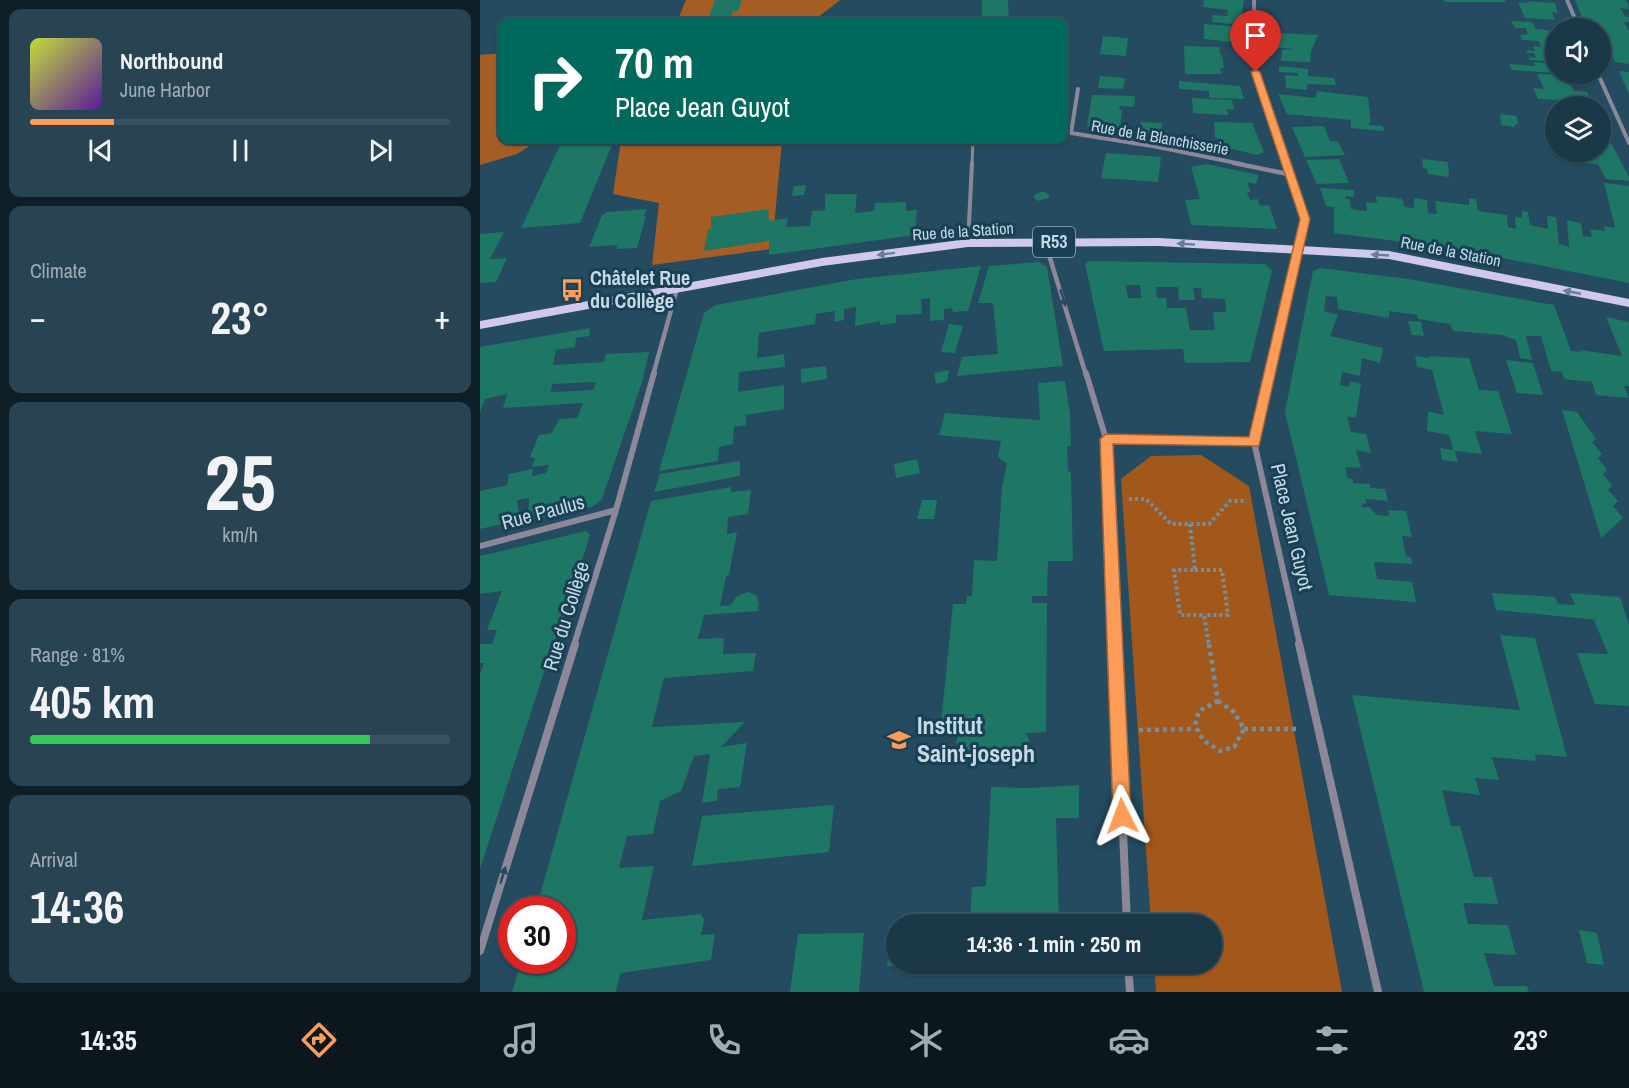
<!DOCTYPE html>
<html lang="en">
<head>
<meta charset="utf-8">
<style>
	:root { --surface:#1b3848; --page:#284352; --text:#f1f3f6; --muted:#a0acb4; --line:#395260; --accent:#fd9c56 }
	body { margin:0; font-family:"Archivo Narrow",sans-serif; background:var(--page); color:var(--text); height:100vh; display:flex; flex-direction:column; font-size:22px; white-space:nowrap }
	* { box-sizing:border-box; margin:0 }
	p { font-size:20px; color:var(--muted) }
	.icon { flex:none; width:33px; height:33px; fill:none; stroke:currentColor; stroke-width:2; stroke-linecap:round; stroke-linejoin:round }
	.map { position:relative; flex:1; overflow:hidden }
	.details { display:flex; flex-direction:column; gap:9px; padding:9px; background:#0f1f28; width:480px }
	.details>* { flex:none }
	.top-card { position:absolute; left:18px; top:18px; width:570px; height:126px; border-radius:12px; box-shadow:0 2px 4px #0004,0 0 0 2px var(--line); background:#00695c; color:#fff; overflow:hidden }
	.buttons { position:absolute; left:1065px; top:18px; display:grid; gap:12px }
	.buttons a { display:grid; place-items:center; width:66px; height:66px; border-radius:50%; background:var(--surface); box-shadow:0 2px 4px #0004,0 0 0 2px var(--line); font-size:30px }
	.speed { position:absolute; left:18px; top:896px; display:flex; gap:12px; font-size:30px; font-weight:700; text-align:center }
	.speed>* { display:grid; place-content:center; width:78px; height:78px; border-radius:50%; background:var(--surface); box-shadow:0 2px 4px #0004,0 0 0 2px var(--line); line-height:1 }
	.speed .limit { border:9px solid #d22; background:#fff; color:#111 }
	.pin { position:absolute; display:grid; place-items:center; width:51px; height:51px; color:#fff; margin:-62px -26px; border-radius:50% 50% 50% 0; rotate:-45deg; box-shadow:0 0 6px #0007 }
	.pin .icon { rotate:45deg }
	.me { position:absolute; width:66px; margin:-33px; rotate:357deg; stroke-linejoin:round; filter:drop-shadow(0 0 4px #0008) }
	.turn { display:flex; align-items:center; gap:21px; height:126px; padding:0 18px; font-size:27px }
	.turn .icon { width:78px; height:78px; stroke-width:2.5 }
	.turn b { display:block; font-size:42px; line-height:51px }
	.big { font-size:45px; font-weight:800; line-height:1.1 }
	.details .card { flex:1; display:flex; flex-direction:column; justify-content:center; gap:9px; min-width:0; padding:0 21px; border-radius:12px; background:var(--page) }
	.details .dial { align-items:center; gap:0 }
	.dial b { font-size:78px; line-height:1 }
	.song { display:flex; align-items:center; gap:18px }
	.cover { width:72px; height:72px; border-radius:9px; background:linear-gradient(135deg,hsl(70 70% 55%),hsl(270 70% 35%)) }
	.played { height:6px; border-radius:3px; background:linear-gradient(90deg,var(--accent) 20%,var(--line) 20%) }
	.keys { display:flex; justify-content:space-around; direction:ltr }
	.heat { display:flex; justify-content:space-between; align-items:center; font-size:33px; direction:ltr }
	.charge { height:9px; border-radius:4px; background:linear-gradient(90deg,#34c759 81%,var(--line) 0) }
	.trip { position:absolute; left:406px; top:914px; width:336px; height:60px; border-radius:30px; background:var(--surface); box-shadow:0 2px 4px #0004,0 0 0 2px var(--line); font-weight:800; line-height:60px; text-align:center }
	.tab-bar { display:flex; height:96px; justify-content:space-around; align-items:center; background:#0b161d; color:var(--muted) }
	.tab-bar .icon { width:42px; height:42px }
	.tab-bar .current { color:var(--accent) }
	.tab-bar b { font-size:27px; color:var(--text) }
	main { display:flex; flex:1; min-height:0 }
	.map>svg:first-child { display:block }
	.green { fill:#a3581b }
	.forest { fill:#a55d24 }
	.building { fill:#1d7764; fill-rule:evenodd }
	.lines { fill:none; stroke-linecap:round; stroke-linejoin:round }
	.path-far1 { stroke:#718fa0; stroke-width:4; stroke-dasharray:3 3; stroke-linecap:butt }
	.path { stroke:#718fa0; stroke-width:4.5; stroke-dasharray:4 4; stroke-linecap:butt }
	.service-far1 { stroke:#8c8899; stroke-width:3 }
	.service { stroke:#8c8899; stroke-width:4 }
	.minor-far3 { stroke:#8c8899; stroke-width:4 }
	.minor-far2 { stroke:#8c8899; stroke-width:4.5 }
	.minor-far1 { stroke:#8c8899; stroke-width:6 }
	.minor { stroke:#8c8899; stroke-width:8 }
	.primary { fill:#d0c9eb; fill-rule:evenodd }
	.oneway { fill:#6b7e98 }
	.oneway2 { fill:#2a4b5e }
	.route { fill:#fd9c56; stroke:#a46538; stroke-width:1.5 }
	.labels { text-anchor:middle; stroke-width:6; stroke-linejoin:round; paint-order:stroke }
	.far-street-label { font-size:16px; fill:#c5dae6; stroke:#194054 }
	.shield { fill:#194054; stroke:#91acba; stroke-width:1.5 }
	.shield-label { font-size:18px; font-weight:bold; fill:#c5dae6 }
	.poi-label { font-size:20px; font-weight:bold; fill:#c5dae6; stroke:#194054; text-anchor:start }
	.street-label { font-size:20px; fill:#c5dae6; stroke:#194054 }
	.near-poi-label { font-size:24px; font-weight:bold; fill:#c5dae6; stroke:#194054; text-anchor:start }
</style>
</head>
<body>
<main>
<section class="details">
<div class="card">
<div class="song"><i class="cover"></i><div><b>Northbound</b><p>June Harbor</p></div></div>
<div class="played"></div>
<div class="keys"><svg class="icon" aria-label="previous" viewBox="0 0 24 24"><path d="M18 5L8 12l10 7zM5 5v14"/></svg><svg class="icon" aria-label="pause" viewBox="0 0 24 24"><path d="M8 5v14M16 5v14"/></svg><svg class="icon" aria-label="next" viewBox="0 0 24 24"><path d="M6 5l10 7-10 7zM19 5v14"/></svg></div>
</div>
<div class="card"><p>Climate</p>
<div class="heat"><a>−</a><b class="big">23°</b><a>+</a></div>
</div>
<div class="card dial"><b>25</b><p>km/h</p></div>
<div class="card"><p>Range · 81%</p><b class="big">405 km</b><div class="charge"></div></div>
<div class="card"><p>Arrival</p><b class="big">14:36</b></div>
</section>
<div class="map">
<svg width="1149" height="992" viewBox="0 0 1149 992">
	<rect width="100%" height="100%" fill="#244b60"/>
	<path class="green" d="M721,455L769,486L862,992H676L674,963H732V924H671L641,479L671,456Z"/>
	<path class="forest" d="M206,0H360L332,22H197Z
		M22,53V140H59L37,154L0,165V55Z
		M141,140H302L292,249L172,265L179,203L133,194Z"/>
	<path class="building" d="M235,0H262L258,11H253L249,22H227Z
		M502,0H528L529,22H502Z
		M724,0H764L760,25L732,22L733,15L747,16L748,10L723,7Z
		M964,0H1025L1026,2H964Z
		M1095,0H1145L1148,3L1149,9L1140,8L1145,16L1149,17V22H1144L1149,31V64L1135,62L1119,25L1103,20Z
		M1048,1L1075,3L1078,13L1072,12L1075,20L1045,18L1038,2L1049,3Z
		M1031,21L1052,22L1056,29L1076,31V62L1050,60L1049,57L1056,58L1054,53H1047L1046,50L1055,51L1053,46L1061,47L1059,41L1042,40L1040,35L1048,34L1046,28H1035Z
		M724,24L760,27L759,39L754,38L753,42L724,39Z
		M801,33L838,35L831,51L830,62L801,61L802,50L815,49L787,47L788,39L800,40Z
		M623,36L648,38L646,56L620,54Z
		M704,46L739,47L740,54L742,55L744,68H740L742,74H705Z
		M1054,62L1076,64V73L1032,70L1029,64L1055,66Z
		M799,66L828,69V76L854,78L856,85L827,84V90L806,88L805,75L818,76V73L799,72Z
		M1139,71L1149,72V94L1144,83Z
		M1057,74L1085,75L1094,91L1107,92L1112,106H1083L1079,100L1058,99L1053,88L1064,89Z
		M620,76L645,78L643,89L618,88Z
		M699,81L760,86L764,99L729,98V91L699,89Z
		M837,91L888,97L891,122H889V125L903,126L904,131L871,128V120L807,114L798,94L836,98Z
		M612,95L655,96L654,107L640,106L639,110H642L640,129L607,127Z
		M712,98L752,100L754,110L747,109L748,115L713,113Z
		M1020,114L1037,116L1038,124H1035V127L1021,125Z
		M661,122L682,123L681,135L659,134Z
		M734,122L772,123L784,152L777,155L744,147L740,145V139L735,138Z
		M1120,122L1149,177V181L1126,179L1118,164L1101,163L1097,155L1084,154L1082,152H1120Z
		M844,126L850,141L858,142L865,155L825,157L812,127Z
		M110,140H134L100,223L41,228L82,141Z
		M626,153L681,157L678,182L621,178Z
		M859,159L869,183L837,184L826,160Z
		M942,159L968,162L969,177L948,174L947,169L943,168Z
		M726,164L779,175L776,184L767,182L771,192H767L770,200L778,199L780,206L789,205L797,229L711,225L705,200L720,199L711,167Z
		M1124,183L1149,186V283L977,249L854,233V207L846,206L840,188L874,190V197L866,196V199H870L871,209L887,211L886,202L897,203L896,196L922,199L925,207L934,208V198L947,200L948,213L957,214L955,201L989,205V198L996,199L998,211L1027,215L1028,227L1036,229L1035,217L1042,218V211L1048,212L1050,225L1068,229L1067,216L1076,217L1079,244L1089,247L1087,220L1101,223L1103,236L1112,237L1110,229L1125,231L1124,226L1135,228Z
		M326,185L324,195L312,196L314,186Z
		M560,192H565L569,195V198L558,201L554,198V195Z
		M345,194H377L375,213L394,211L395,203L426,202V211L437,210L435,235L289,255V241L224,251L228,229H231V217L288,209L289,221L308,218L306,227L330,226L332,211L345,210Z
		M166,209L164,217L166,216L157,248L136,249L138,245L109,247L122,215L128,212Z
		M24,232L10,259L27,258L16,282L0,283V234Z
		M610,261L785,264L792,271L770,362L705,363L703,349L624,351L605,264ZM646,285H660L661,298H648ZM676,287H698L699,300H715L713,288H721L722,298L745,299L746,312H733L735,330H710L706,308H687L686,298H677Z
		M559,262L567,267L583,366L477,376L482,357L518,354L513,303H498L509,266Z
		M501,266L488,311L473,312L472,308L464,309V320L450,321V298L441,299L442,314L416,315V323L400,325V321L375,326L376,307L364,309V320L354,322L355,311L336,314L335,324L279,333L277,358L304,354L305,367L259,372L258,392L304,385V409L266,415V425L254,427L253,444L239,447L238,461L179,471L224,313L236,305L377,279Z
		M840,268L928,279L1074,305L1091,351L1101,352L1100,350L1142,356L1126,317L1149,322V386H1144L1149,398L1116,395L1112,382L1084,379L1082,372L1071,371L1061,336H1046L1052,360L1040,358L1036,340L1022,335L973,331L970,324L938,319L937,315L909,311V318L858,309L857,297L846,296L844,311L858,315L850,336L903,348L900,363L882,358L880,376L862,372L860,385L868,387L871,381L881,384L876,418L867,416L871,432L886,434L891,453L876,450L881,468L866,467L867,478L873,479V483L890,484V488L905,489L908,501L885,499L886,504L882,503V507H889L897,515L909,516L908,510L926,511L932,537L922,536L926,556L931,557L932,564L894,562L897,579L932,582L936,602L849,595L805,412L833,271Z
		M928,321L941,322L944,336L932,335Z
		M469,324L483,326L475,353L461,352Z
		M110,328L109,336L96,338L95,347L76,350L73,365L124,362L126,354L169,352L163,379L122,499L112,507L48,520L49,498L37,500L40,520L0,529V491L27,485L29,474L53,469L52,476L66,473L69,465L52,467L55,458L50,457L59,435L72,433L79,419L97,418L103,403L23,408L27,394L5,399L0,413V347ZM116,382L113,390L71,392L72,384Z
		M935,356L949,358V356L989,358L999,390L1018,391L1032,434L995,431L1002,454L975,451L978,462L962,460L960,448L973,450L969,435L947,431L948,411L964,415L952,370L937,367Z
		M1026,360L1053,363L1063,395L1037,393Z
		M346,366L347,379L321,383V369Z
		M469,370L467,381L456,384L454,373Z
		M585,381L590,414L591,446H587L588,471L591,472L593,561H568L567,596H552V603H567L566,732L546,733L550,743L529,753L510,755L495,753L476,744L478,732L460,733L473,604H486L487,596H492L494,560L517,561L522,487L527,464L518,457L521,441L459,435L465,413L560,420L558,383Z
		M1082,410L1097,412L1116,439L1112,442L1122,454L1118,458L1127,470L1123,474L1132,486L1128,490L1138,501L1133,506L1143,518L1121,538Z
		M437,459L440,473L416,478L414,464Z
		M260,461V476L174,492L180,474Z
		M251,487V492L271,490L268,514L248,517L247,534L257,532L249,575L246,576L240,606L251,605L256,597L267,592L276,595L279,604L278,611L224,615L218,639L244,638L243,654L276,653L273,671L184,678L172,727L265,722L241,747L267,743L260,787L238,789L237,801L222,803L230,754L214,756L201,791L180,801L173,834L147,836L139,868L174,866L162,920L221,914L224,920L221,935L235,934L231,960L140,973L136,992H32L42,960H82V909H56L171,501Z
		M442,500H457L454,519H437Z
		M106,531L110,535L94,586L97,585L88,617H84L81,624L69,657L0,869V674L4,663H0V644H12L17,630H7L22,591L0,594V556Z
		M1012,593L1075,597L1078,604L1095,605L1090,593L1140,597L1149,625V706L1115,704L1097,653L1128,654L1114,620H1117L1016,610Z
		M1020,635L1055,638L1087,757L1055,754L1056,761L1012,757L1019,780L995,778L1000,795L962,790L971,826H980L994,877H1012L1018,904L983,903L988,924L1028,925L1036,955L1004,953L1014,986H1047L1049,992H944L872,695L1040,710Z
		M599,785V818H576L579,924H490L492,887L506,886L511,787L551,788Z
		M354,805L349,852L212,866L222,816Z
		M1099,930L1117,933L1124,965L1107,963Z
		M410,932H417V963H476V965L407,966Z
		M384,933L379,992H310L318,934Z"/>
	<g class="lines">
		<path class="path-far1" d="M649,499H666L691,524H729L750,501H767
			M710,524L715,570H694L700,615H724L729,645
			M715,570H742L748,615H724"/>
		<path class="path" d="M729,644L738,701
			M738,701L754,712L764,729L754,747L740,751L723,740L715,725L719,711Z
			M764,729H818
			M659,730L715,729"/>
		<path class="service-far1" d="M492,164L493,140"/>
		<path class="service" d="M488,243L492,163"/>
		<path class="minor-far3" d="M774,0L775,72L806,164
			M1087,0L1099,28
			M1118,74L1149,143
			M598,89L591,133L678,147L761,164"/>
		<path class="minor-far2" d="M754,163L808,174
			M565,242L606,375
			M173,375L197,289
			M789,375L825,219L806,163"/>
		<path class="minor-far1" d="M606,373L626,439L635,645
			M626,439L774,442L820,645
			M774,442L790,373
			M0,546L136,510
			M94,645L136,510L174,373"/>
		<path class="minor" d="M635,644L647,924
			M819,644L898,992
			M0,951L95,644
			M648,963L650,992"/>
		<path class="primary" d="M679,238L909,251L1149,299V307L909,259L679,246L488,247L342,266L0,329V321L342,258L488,239Z"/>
	</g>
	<defs><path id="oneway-solid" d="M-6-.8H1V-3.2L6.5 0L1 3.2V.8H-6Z" transform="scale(1.5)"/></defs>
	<g class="oneway">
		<use href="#oneway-solid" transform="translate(706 244) rotate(-176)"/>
		<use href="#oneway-solid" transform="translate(406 254) rotate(173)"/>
		<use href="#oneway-solid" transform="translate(900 255) rotate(-177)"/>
		<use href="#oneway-solid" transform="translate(1092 292) rotate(-169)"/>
	</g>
	<g class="oneway2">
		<use href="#oneway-solid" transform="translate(583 298) rotate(73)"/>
		<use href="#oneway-solid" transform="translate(23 875) rotate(-73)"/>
	</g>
	<path class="route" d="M776,70L780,72L830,219L779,446L633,444L651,816L648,823L642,825L636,823L633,816L620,439L626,434L769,437L820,219L771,72Z"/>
	<defs>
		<g id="bus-bare" transform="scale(1.8)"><path d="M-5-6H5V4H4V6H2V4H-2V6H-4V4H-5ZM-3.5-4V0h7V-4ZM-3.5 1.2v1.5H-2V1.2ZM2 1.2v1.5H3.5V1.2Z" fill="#fd9c56" stroke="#194054" stroke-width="2.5" paint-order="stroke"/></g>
		<g id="school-bare" transform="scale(1.8)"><path d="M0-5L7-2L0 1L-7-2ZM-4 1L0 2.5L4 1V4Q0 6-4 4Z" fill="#fd9c56" stroke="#194054" stroke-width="2.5" paint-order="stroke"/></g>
	</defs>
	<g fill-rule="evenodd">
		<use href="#bus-bare" x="92" y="290"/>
		<use href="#school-bare" x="419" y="740"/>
	</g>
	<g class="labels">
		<g class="far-street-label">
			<text transform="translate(680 137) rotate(10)" y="6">Rue de la Blanchisserie</text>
			<text transform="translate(483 231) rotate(-4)" y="6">Rue de la Station</text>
			<text transform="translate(971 251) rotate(11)" y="6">Rue de la Station</text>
		</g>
		<rect class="shield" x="553" y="227" width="42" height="30" rx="4.5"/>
		<g class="shield-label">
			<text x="574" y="248">R53</text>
		</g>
		<g class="poi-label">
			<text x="110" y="285">Châtelet Rue<tspan x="110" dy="23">du Collège</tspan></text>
		</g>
		<g class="street-label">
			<text transform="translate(63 512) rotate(-15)" y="7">Rue Paulus</text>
			<text transform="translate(812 527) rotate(77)" y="7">Place Jean Guyot</text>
			<text transform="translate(86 616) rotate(-73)" y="7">Rue du Collège</text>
		</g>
		<g class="near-poi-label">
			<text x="437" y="734">Institut<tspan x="437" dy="28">Saint-joseph</tspan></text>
		</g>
	</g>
</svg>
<div class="buttons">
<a><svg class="icon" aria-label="sound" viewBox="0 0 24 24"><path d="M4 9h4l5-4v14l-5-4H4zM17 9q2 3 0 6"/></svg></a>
<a><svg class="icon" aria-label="layers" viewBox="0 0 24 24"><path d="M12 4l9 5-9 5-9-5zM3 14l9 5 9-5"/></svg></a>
</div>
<div class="speed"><div class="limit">30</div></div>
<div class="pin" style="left:776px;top:72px;background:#d93025"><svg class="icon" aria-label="arrive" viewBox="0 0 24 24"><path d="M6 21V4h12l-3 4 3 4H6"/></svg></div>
<svg class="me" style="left:642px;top:816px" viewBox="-20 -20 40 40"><path d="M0-17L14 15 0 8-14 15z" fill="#fd9c56" stroke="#fff" stroke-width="4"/></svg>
<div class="trip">14:36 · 1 min · 250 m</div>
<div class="top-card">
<div class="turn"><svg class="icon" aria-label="right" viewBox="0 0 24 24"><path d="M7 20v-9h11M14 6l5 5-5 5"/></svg><div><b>70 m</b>Place Jean Guyot</div></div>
</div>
</div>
</main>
<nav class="tab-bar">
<b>14:35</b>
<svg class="icon current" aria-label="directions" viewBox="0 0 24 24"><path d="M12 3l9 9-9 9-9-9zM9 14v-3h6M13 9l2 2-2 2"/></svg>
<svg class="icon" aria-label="music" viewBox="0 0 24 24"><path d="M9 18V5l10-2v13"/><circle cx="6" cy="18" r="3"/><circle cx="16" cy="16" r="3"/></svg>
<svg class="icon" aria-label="phone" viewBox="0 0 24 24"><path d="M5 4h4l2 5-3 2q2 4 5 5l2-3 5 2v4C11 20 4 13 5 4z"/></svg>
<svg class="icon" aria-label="climate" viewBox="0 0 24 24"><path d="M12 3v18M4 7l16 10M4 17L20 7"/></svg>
<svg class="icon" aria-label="car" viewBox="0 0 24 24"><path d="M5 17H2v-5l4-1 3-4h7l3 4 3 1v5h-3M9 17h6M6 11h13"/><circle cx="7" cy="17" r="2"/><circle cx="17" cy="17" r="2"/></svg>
<svg class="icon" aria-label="filters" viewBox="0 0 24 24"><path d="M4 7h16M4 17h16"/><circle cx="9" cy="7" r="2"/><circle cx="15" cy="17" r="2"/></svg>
<b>23°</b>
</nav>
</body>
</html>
